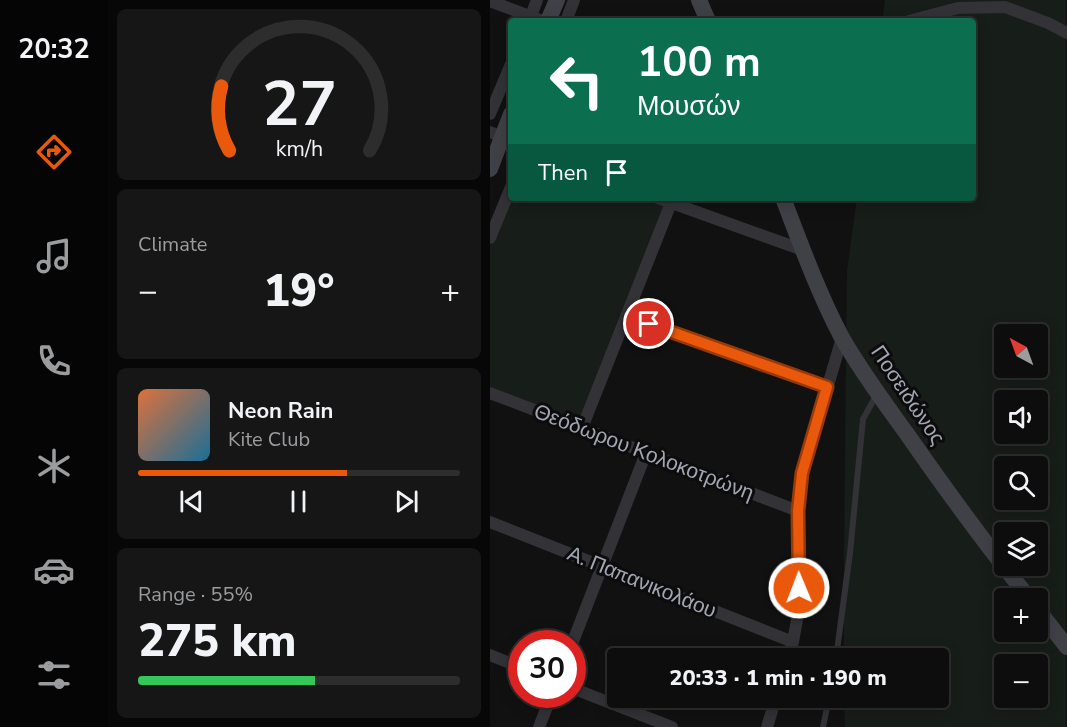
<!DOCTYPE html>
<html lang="en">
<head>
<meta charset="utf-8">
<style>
	:root { --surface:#0d0d0e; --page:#161617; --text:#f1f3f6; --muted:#9a9c9e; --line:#2d2d2e; --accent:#ea580c }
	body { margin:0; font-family:"Nunito Sans",sans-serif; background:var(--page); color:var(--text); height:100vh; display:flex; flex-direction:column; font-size:22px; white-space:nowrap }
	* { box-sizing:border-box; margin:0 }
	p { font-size:20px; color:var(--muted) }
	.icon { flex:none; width:33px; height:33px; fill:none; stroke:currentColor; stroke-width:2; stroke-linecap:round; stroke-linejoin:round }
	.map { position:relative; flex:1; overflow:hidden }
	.sheet { display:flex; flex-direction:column; gap:9px; padding:9px; background:#070708; width:382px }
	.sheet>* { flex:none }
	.guide { position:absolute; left:18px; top:18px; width:468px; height:183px; border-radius:6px; box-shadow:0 3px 15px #0003,0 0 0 2px var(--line); background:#0b6e4f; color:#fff; overflow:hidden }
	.needle { width:39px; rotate:319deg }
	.buttons { position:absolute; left:504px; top:324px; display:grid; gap:12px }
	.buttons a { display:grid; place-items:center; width:54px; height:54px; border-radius:6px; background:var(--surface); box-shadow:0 3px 15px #0003,0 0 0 2px var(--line); font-size:30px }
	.speed { position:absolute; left:18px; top:630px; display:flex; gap:12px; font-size:30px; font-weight:700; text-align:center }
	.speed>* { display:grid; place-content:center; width:78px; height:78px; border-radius:50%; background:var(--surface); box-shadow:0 3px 15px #0003,0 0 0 2px var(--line); line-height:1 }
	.speed .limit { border:9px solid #d22; background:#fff; color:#111 }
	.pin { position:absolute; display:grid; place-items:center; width:51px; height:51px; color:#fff; margin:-26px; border:3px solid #fff; border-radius:50%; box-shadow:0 2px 6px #0007 }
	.me { position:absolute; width:66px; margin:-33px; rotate:359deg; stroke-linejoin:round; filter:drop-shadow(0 0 4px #0008) }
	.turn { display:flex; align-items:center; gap:21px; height:126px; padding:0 30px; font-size:27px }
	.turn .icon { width:78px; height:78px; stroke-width:2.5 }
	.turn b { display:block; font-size:42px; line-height:51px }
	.then { display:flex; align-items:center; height:57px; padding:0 30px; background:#0003; gap:12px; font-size:22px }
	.big { font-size:45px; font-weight:800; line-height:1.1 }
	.sheet .card { flex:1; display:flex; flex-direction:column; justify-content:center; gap:9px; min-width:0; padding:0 21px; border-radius:9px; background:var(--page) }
	.sheet .dial { align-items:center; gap:0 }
	.dial svg { height:156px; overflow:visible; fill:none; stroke:var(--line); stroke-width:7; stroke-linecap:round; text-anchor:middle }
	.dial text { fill:var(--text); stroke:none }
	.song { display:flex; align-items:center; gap:18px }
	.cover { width:72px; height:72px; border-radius:9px; background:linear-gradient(135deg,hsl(20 70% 55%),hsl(200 70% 35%)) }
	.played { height:6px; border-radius:3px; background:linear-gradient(90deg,var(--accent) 65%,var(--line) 65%) }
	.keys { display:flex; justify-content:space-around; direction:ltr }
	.heat { display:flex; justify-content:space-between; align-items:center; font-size:33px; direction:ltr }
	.charge { height:9px; border-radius:4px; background:linear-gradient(90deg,#34c759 55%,var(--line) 0) }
	.trip { position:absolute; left:117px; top:648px; width:342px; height:60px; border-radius:6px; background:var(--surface); box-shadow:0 3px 15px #0003,0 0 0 2px var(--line); font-weight:800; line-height:60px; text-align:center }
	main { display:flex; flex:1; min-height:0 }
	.tab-bar { display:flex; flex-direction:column; width:108px; justify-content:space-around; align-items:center; background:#050506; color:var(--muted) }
	.tab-bar .icon { width:42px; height:42px }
	.tab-bar .on { color:var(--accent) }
	.tab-bar b { font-size:27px; color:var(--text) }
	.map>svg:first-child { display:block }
	.green { fill:#171d19; fill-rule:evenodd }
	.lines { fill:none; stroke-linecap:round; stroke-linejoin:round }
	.lane { stroke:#323237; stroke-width:6 }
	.street { stroke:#323237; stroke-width:12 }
	.secondary { stroke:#404147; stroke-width:16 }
	.route-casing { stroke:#983908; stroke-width:15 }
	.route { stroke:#ea580c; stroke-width:10 }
	.labels { text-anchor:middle; stroke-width:6; stroke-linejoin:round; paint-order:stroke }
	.street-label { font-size:21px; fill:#a2a6b3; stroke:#0c0c0d }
</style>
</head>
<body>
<main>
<nav class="tab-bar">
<b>20:32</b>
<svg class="icon on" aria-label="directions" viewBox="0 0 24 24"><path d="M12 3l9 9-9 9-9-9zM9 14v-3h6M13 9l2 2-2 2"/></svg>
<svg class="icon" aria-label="music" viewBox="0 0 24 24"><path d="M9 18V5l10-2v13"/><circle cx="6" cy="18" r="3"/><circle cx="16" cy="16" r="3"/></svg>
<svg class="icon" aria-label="phone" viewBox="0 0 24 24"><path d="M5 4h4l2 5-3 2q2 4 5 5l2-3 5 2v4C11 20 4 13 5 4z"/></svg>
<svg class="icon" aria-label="climate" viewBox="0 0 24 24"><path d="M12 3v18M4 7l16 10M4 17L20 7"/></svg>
<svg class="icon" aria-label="car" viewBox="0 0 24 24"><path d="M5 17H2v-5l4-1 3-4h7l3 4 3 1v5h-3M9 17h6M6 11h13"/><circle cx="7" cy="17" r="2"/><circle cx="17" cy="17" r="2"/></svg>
<svg class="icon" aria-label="filters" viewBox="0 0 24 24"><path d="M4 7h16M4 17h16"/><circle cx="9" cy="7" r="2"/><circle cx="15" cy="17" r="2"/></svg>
</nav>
<section class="sheet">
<div class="card dial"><svg viewBox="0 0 100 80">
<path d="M14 69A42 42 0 1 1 86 69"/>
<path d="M14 69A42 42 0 0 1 10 36" stroke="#ea580c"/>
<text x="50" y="56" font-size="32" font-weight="700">27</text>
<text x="50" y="72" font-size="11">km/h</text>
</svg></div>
<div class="card"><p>Climate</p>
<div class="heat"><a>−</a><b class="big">19°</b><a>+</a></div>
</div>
<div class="card">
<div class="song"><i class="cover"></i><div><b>Neon Rain</b><p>Kite Club</p></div></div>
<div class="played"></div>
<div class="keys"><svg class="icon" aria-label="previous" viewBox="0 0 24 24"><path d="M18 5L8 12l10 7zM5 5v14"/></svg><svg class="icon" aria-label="pause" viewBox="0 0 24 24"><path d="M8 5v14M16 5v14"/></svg><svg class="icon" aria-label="next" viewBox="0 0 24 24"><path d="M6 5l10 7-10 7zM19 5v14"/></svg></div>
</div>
<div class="card"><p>Range · 55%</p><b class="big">275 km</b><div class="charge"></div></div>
</section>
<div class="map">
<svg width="577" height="727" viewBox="0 0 577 727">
	<rect width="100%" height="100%" fill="#111112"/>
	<path class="green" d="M395,0H576V727H355L354,698H448V658H354V547L357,271L367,198H483V21H392ZM514,334H548V368H514ZM514,400H548V434H514ZM514,466H548V500H514ZM514,532H548V566H514ZM514,598H548V632H514ZM514,664H548V698H514Z
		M21,198H168L176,201L94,424L0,387V246L9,230Z"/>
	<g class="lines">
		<path class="lane" d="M346,658L360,553L373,419L387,394
			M333,727L339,698"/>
		<path class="street" d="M0,1L53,21
			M39,21L47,0
			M76,21L84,0
			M419,21L468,8L515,7L558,23L577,33
			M0,114L21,64
			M0,132L21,140
			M168,198L313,250
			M0,238L21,187
			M137,316L337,387
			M0,393L308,511
			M92,428L181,203
			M0,522L303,642
			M82,644L156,453
			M0,655L32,668
			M298,658L303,642L309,608L308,511L312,473L352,338
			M82,688L182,727
			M49,727L62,694
			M277,727L286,698"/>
		<path class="secondary" d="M209,0L218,21
			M58,21L67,0
			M0,169L21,114
			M293,198C311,245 328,292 351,336C370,370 394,402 417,434C456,490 496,545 539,598
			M548,610L577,647"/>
	</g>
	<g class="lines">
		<g class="route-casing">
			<path id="route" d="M159,324L337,387L312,473L308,511L309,588"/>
		</g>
		<use href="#route" class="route"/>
	</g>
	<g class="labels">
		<g class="street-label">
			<text transform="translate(418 395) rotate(56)" y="7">Ποσειδώνος</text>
			<text transform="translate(154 452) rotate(21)" y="7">Θεόδωρου Κολοκοτρώνη</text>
			<text transform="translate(152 582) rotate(22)" y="7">Α. Παπανικολάου</text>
		</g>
	</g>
</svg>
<div class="buttons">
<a><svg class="needle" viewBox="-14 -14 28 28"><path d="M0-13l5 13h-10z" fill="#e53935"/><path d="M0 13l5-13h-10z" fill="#9a9c9e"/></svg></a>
<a><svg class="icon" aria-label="sound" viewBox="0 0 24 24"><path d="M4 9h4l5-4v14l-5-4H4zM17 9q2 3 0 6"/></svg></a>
<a><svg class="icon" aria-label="search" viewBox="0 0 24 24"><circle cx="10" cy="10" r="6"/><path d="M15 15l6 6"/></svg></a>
<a><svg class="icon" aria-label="layers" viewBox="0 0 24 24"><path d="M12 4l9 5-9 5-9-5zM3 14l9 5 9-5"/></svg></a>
<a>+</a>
<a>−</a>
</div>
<div class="speed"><div class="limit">30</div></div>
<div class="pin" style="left:159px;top:324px;background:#d93025"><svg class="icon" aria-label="arrive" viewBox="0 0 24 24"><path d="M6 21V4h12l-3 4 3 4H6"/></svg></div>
<svg class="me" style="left:309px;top:588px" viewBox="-20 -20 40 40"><circle r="17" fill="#ea580c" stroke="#fff" stroke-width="3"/><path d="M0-11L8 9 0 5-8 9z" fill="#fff"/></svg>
<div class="trip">20:33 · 1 min · 190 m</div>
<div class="guide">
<div class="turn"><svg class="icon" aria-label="left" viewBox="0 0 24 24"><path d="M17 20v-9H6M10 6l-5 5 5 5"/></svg><div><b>100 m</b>Μουσών</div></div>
<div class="then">Then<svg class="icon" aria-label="arrive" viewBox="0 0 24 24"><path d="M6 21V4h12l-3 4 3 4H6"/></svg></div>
</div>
</div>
</main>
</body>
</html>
